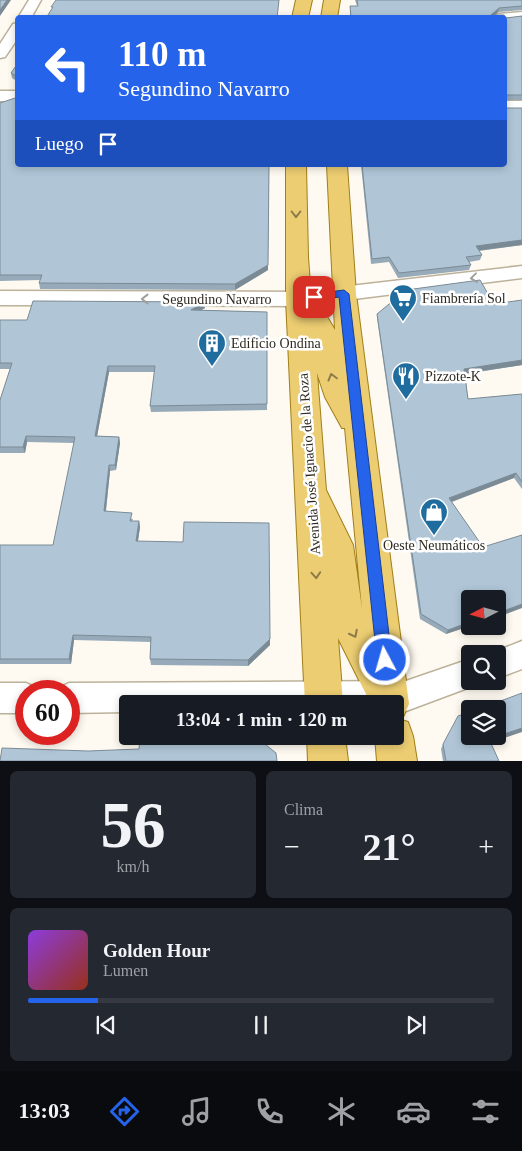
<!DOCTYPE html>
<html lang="es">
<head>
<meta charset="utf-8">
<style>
	:root { --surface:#171b24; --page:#242831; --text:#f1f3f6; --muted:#9ea1a6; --line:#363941; --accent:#2563eb }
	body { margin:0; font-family:"Times New Roman",serif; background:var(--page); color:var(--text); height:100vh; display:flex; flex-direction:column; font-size:19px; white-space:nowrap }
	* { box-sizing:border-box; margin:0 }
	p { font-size:16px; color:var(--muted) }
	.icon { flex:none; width:28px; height:28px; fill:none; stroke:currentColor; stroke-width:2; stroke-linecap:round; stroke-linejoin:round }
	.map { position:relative; height:761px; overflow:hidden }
	.panel { display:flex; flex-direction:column; gap:10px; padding:10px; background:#0d0f14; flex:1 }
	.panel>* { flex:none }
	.top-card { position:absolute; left:15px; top:15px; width:492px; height:152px; border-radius:5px; box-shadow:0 2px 8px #0003; background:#2563eb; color:#fff; overflow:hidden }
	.needle { width:32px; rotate:264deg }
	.fabs { position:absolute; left:461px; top:590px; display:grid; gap:10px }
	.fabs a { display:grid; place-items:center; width:45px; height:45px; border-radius:5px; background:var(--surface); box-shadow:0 2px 8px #0003; font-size:25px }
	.speed { position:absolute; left:15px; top:680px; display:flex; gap:10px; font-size:25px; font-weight:700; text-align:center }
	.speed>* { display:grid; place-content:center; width:65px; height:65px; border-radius:50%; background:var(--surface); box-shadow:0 2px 8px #0003; line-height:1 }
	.speed .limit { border:8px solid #d22; background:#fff; color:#111 }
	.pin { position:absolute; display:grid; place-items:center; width:42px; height:42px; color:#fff; margin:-21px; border-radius:10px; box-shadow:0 2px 8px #0006 }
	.me { position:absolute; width:55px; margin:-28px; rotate:354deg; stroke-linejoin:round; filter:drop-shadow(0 0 4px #0008) }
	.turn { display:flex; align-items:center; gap:18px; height:105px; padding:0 20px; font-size:22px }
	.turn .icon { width:65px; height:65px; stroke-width:2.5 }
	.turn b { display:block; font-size:35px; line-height:42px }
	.then { display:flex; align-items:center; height:48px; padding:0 20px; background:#0003; gap:10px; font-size:19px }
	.big { font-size:38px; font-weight:700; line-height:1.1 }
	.panel .tile { flex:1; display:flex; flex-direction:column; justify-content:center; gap:8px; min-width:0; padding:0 18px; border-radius:8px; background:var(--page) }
	.panel .dial { align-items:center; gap:0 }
	.dial b { font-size:65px; line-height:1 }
	.song { display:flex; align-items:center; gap:15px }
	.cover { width:60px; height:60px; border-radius:8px; background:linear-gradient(135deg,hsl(270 70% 55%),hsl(10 70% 35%)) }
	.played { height:5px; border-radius:2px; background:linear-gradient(90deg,var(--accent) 15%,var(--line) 15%) }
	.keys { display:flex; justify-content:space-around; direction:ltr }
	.heat { display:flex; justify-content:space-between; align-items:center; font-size:28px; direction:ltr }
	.panel .tiles { flex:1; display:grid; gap:10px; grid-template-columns:1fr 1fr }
	.tile:last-child { grid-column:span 2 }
	.trip { position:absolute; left:119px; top:695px; width:285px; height:50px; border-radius:5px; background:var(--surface); box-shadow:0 2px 8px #0003; font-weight:700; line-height:50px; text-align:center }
	.dock { display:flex; height:80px; justify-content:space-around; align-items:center; background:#090b0e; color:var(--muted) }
	.dock .icon { width:35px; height:35px }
	.dock .selected { color:var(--accent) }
	.dock b { font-size:22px; color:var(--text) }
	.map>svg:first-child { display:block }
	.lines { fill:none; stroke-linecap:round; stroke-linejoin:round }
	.street-casing { stroke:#bcb19a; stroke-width:3 }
	.primary-casing { stroke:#a17e18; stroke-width:2 }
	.street { fill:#fff; fill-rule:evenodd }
	.primary { fill:#eccd72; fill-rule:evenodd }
	.wall { fill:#97aab9 }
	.shaded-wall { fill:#7b8b96 }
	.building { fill:#b0c6d7; stroke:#7b8b96 }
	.oneway { stroke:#8c7b49 }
	.oneway2 { stroke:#a09f9b }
	.route { fill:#2563eb; stroke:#184099 }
	.labels { text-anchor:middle; stroke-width:5; stroke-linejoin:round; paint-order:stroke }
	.poi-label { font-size:14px; fill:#2d2920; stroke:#fff; text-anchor:start }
	.street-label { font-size:14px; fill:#2d2920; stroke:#fff }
</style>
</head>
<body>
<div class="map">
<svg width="522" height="761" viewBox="0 0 522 761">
	<rect width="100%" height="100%" fill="#fffaf1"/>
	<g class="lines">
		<g class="street-casing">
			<path id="street" d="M29,0H41L31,18H18Z
				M522,12V20L505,21V18H492L498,14Z
				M18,23V38L5,57L0,58V44L13,24Z
				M0,91H18V101H0Z
				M505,101H522V111H505Z
				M522,266V278L298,306L0,305V291L298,292Z
				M522,641V669L498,678V654H489Z
				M470,659V681H481V683L406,711H395V704H128V712L69,713V691H57L58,688L69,683L406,681Z
				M0,683H26L37,688L38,691H26V713H0Z"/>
		</g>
		<g class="primary-casing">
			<path id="primary" d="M296,0H312L308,18H292Z
				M324,0H340L337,18H321Z
				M286,165H306L308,257L311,297L326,315L335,330L327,165H347L356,294L409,704L403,717L398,719L408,722L413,736L417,761H377L375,736H395V704H371L338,638L343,704H305L286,299ZM317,373L325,397L342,428H345L362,609L353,545L326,490Z
				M307,736H345L348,761H308Z"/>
		</g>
		<use href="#street" class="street"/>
		<use href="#primary" class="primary"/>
	</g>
	<path class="wall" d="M355,0H522V11V10L498,12L495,15H504L506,18L522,16V100H505V18H350V6H357Z
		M18,63V82L12,78L11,73Z
		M0,103L269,165L268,270L235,290L40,289L39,283L40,280L0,281Z
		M361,165H505L522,245L479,251L482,255L480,260L469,262L471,265L469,270L398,278L389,262L371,264Z
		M205,302V308L201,310L267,312V410L151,412L150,406L155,372H109L97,436L119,437L120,443L116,470L110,471L106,512L133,519L132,521H139L140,527L138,541L270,645L248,666L151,665L150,659L151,642L74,640L71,664H0V545H53L74,443L27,442L25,453H0V400L10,369H0V320H27Z
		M377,314L522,365L465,374L468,399L522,394V489L514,478L452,502L470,599V626L446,634L420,619L377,318Z
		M490,742L499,761H443L441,749L443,744Z"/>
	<path class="shaded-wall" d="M7,0H11L0,16V10Z
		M499,8L498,12L492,18L491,15Z
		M522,240V245L475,251L476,246Z
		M268,265V270L235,290V284Z
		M205,302V308L191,316V310Z
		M522,360V365L463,374L464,369Z
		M108,366L109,372L96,442L95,436Z
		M26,436L27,442L25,453L23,447Z
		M119,437L120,443L116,470L115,465Z
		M109,465L110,471L105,517L104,511Z
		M516,473L514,478L448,503L449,498Z
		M139,521L140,527L137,547L136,541Z
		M522,604V608L498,617V613Z
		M470,622V626L446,634L448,630Z
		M73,635L74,640L71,664L69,659Z
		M270,639V645L248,666V660Z
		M522,728V732L487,744L489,739Z"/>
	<path class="building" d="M0,0H7L0,10Z
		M56,0H279L277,18H46L53,7H51Z
		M357,0H522V6L499,8L491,15H504L506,18L522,16V95H505V18H351L350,6H358Z
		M18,63V77L11,73Z
		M18,97V165H269L268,265L235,284L39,283L42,275H0V103Z
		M505,108H522V240L476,246L482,255L466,257L471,265L399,273L389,257L372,259L362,165H505Z
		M480,280L494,304L522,300V360L464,369L468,399L522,394V482L516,473L449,498L483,547L522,535V604L498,613V599H470V622L448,630L421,614L377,314L406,290Z
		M33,301L205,302L191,310L267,312V404L150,406L155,366H108L95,436L119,437L115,465H109L104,511L132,513L130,521H139L136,541L183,542L184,522L269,523L270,639L248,660L150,659L151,637L73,635L69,659H0V545H53L75,437L26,436L23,447H0V400L12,363H0V320H27Z
		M522,693V728L498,736V709H479Z
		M470,712V736H496L489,739L499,761H446L443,744L458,716Z
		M140,736H255L276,753L277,761H0L2,748L88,751L139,749Z"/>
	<defs><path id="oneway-chevron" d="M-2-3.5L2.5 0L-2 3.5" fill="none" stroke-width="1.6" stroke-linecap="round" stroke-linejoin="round" transform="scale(1.25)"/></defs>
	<g class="oneway">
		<use href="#oneway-chevron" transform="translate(296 214) rotate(90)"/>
		<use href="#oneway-chevron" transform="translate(332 377) rotate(-105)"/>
		<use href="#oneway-chevron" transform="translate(316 575) rotate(86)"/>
		<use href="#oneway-chevron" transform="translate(354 634) rotate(63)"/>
	</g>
	<g class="oneway2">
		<use href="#oneway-chevron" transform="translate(474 278) rotate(173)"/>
		<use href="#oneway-chevron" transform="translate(145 299) rotate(-180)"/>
	</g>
	<path class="route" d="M344,290L349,294L392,660L390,664L385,666L379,664L377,660L339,297L314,301L308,297L314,294Z"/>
	<defs>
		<g id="supermarket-pin" transform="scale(1.4375)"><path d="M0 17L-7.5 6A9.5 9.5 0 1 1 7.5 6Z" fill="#1f6c9e" stroke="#fff"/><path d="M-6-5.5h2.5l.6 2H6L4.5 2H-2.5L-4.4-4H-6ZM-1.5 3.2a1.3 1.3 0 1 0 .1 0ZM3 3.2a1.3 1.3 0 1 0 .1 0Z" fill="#fff"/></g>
		<g id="building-pin" transform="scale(1.4375)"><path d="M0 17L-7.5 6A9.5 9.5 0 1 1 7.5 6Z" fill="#1f6c9e" stroke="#fff"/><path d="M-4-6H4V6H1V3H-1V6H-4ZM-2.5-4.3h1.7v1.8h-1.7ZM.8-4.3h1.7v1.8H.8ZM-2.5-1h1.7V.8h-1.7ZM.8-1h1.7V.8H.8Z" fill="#fff"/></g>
		<g id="restaurant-pin" transform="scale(1.4375)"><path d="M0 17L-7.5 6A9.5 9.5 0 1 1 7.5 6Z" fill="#1f6c9e" stroke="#fff"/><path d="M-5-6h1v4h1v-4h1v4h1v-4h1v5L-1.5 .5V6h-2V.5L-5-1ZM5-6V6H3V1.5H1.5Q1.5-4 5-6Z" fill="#fff"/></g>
		<g id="shop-pin" transform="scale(1.4375)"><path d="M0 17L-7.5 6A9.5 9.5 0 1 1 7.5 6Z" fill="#1f6c9e" stroke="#fff"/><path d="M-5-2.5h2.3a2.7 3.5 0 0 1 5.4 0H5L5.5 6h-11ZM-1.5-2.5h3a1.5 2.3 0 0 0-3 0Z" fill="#fff"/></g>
	</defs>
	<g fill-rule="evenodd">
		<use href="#supermarket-pin" x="403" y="298"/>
		<use href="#building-pin" x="212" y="343"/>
		<use href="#restaurant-pin" x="406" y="376"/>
		<use href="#shop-pin" x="434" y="512"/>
	</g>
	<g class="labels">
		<g class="poi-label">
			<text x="422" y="303">Fiambrería Sol</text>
			<text x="231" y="348">Edificio Ondina</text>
			<text x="425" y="381">Pizzote-K</text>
			<text x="434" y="550" text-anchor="middle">Oeste Neumáticos</text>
		</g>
		<g class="street-label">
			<text x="217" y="304">Segundino Navarro</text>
			<text transform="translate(309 464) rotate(-94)" y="5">Avenida José Ignacio de la Roza</text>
		</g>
	</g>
</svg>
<div class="fabs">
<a><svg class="needle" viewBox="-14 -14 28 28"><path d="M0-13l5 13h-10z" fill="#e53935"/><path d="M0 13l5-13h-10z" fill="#9ea1a6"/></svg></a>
<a><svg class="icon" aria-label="search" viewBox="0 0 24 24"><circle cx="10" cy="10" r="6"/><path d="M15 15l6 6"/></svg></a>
<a><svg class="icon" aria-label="layers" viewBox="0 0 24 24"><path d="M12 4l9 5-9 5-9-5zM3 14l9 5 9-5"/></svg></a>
</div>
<div class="speed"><div class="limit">60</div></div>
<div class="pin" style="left:314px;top:297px;background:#d93025"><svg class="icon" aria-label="arrive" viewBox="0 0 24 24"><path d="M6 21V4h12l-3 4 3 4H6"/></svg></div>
<svg class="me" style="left:385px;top:660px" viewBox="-20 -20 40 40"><circle r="17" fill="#2563eb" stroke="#fff" stroke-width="3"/><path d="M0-11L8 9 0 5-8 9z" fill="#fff"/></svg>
<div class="trip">13:04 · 1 min · 120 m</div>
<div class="top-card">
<div class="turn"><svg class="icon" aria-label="left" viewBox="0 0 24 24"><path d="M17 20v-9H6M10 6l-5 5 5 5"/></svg><div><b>110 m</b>Segundino Navarro</div></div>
<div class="then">Luego<svg class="icon" aria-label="arrive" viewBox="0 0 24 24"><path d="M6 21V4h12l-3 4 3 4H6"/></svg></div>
</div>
</div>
<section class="panel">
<div class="tiles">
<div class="tile dial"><b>56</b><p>km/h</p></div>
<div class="tile"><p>Clima</p>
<div class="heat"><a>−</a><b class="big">21°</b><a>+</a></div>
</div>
<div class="tile">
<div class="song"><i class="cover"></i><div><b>Golden Hour</b><p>Lumen</p></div></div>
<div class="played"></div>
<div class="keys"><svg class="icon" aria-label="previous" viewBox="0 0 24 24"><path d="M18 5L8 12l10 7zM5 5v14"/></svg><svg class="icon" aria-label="pause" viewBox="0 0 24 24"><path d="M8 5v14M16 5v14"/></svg><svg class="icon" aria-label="next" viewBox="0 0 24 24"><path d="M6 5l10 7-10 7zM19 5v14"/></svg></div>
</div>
</div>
</section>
<nav class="dock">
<b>13:03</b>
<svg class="icon selected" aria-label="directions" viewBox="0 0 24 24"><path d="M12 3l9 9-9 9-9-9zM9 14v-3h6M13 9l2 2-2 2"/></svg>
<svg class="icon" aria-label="music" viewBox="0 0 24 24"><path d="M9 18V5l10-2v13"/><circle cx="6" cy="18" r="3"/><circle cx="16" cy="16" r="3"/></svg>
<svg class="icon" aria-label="phone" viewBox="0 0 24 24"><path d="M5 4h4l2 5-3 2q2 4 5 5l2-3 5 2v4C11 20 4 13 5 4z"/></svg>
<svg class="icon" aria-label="climate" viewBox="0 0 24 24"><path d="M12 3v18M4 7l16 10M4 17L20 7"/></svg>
<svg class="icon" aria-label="car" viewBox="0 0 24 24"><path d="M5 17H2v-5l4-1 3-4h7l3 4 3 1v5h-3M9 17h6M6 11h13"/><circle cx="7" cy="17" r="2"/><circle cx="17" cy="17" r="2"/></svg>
<svg class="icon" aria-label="filters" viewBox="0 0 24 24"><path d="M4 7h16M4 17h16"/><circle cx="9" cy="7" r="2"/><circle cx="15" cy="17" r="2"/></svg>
</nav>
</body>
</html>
